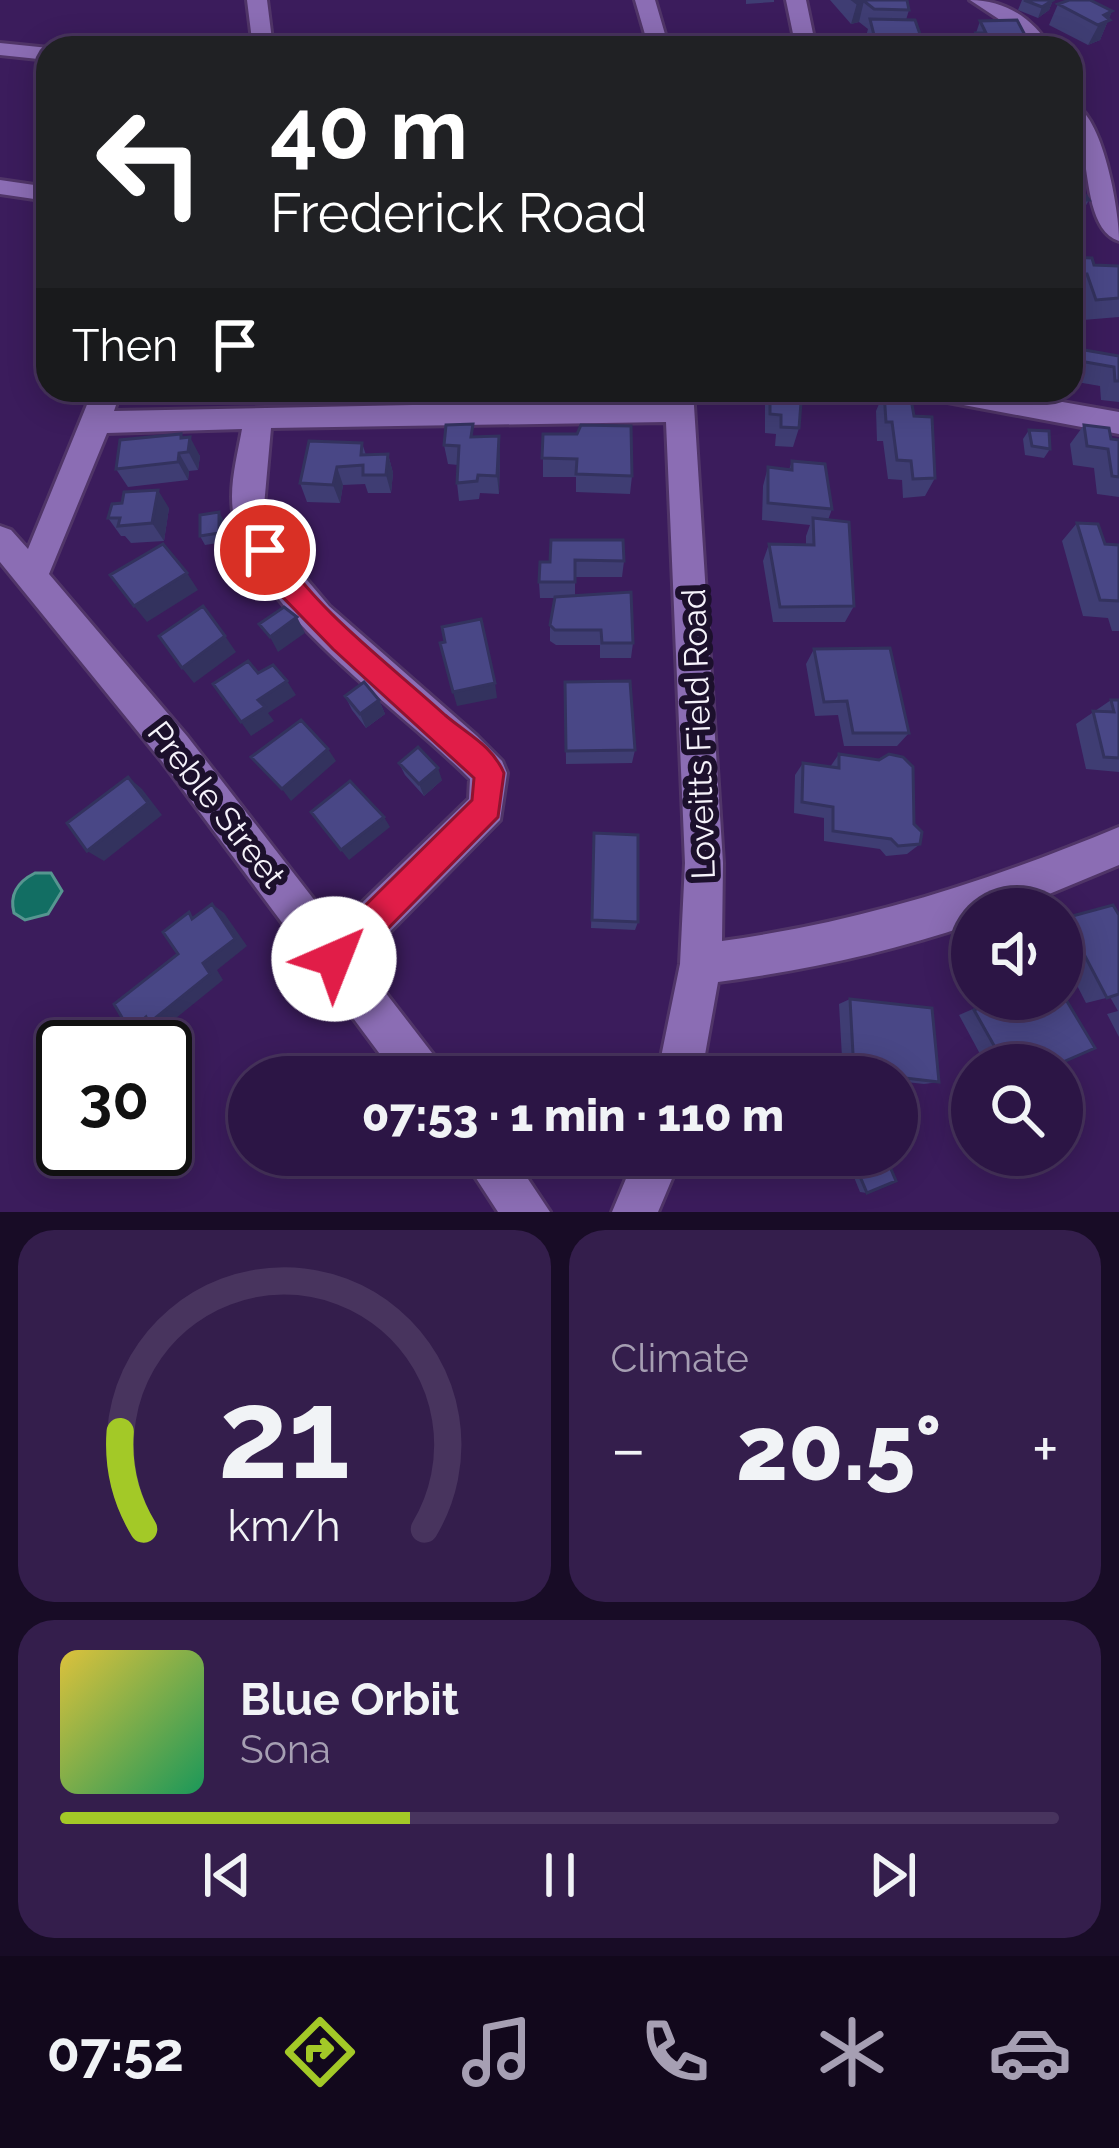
<!DOCTYPE html>
<html lang="en">
<head>
<meta charset="utf-8">
<style>
	:root { --surface:#2c1545; --page:#341e4c; --text:#f1f3f6; --muted:#a69fb3; --line:#48345e; --accent:#a3c927 }
	body { margin:0; font-family:Raleway,sans-serif; background:var(--page); color:var(--text); height:100vh; display:flex; flex-direction:column; font-size:45px; white-space:nowrap }
	* { box-sizing:border-box; margin:0 }
	p { font-size:39px; color:var(--muted) }
	.icon { flex:none; width:66px; height:66px; fill:none; stroke:currentColor; stroke-width:2; stroke-linecap:round; stroke-linejoin:round }
	.map { position:relative; height:1212px; overflow:hidden }
	.sheet { display:flex; flex-direction:column; gap:18px; padding:18px; background:#180c26; flex:1 }
	.sheet>* { flex:none }
	.banner { position:absolute; left:36px; top:36px; width:1047px; height:366px; border-radius:36px; box-shadow:0 6px 30px #0003,0 0 0 3px var(--line); background:#202124; color:#fff; overflow:hidden }
	.fabs { position:absolute; left:951px; top:888px; display:grid; gap:24px }
	.fabs a { display:grid; place-items:center; width:132px; height:132px; border-radius:50%; background:var(--surface); box-shadow:0 6px 30px #0003,0 0 0 3px var(--line); font-size:60px }
	.speed { position:absolute; left:36px; top:1020px; display:flex; gap:24px; font-size:60px; font-weight:700; text-align:center }
	.speed>* { display:grid; place-content:center; width:156px; height:156px; border-radius:50%; background:var(--surface); box-shadow:0 6px 30px #0003,0 0 0 3px var(--line); line-height:1 }
	.speed .limit { border:6px solid #111; border-radius:18px; background:#fff; color:#111 }
	.pin { position:absolute; display:grid; place-items:center; width:102px; height:102px; color:#fff; margin:-51px; border:6px solid #fff; border-radius:50%; box-shadow:0 3px 12px #0007 }
	.me { position:absolute; width:132px; margin:-66px; rotate:44deg; stroke-linejoin:round; filter:drop-shadow(0 0 9px #0008) }
	.turn { display:flex; align-items:center; gap:42px; height:252px; padding:0 36px; font-size:54px }
	.turn .icon { width:156px; height:156px; stroke-width:2.5 }
	.turn b { display:block; font-size:84px; line-height:102px }
	.then { display:flex; align-items:center; height:114px; padding:0 36px; background:#0003; gap:24px; font-size:45px }
	.big { font-size:90px; font-weight:800; line-height:1.1 }
	.sheet .card { flex:1; display:flex; flex-direction:column; justify-content:center; gap:18px; min-width:0; padding:0 42px; border-radius:36px; background:var(--page) }
	.sheet .dial { align-items:center; gap:0 }
	.dial svg { height:312px; overflow:visible; fill:none; stroke:var(--line); stroke-width:7; stroke-linecap:round; text-anchor:middle }
	.dial text { fill:var(--text); stroke:none }
	.song { display:flex; align-items:center; gap:36px }
	.cover { width:144px; height:144px; border-radius:18px; background:linear-gradient(135deg,hsl(50 70% 55%),hsl(150 70% 35%)) }
	.played { height:12px; border-radius:6px; background:linear-gradient(90deg,var(--accent) 35%,var(--line) 35%) }
	.keys { display:flex; justify-content:space-around; direction:ltr }
	.heat { display:flex; justify-content:space-between; align-items:center; font-size:66px; direction:ltr }
	.sheet .tiles { flex:1; display:grid; gap:18px; grid-template-columns:1fr 1fr }
	.card:last-child { grid-column:span 2 }
	.trip { position:absolute; left:228px; top:1056px; width:690px; height:120px; border-radius:60px; background:var(--surface); box-shadow:0 6px 30px #0003,0 0 0 3px var(--line); font-weight:800; line-height:120px; text-align:center }
	.dock { display:flex; height:192px; justify-content:space-around; align-items:center; background:#12081c; color:var(--muted) }
	.dock .icon { width:84px; height:84px }
	.dock .current { color:var(--accent) }
	.dock b { font-size:54px; color:var(--text) }
	.map>svg:first-child { display:block }
	.water { fill:#126e63; stroke:#569690; stroke-width:3 }
	.lines { fill:none; stroke-linecap:round; stroke-linejoin:round }
	.minor-casing { stroke:#503568; stroke-width:6 }
	.minor { fill:#8b6db4; fill-rule:evenodd }
	.wall { fill:#3f3d73 }
	.shaded-wall { fill:#33325e }
	.building { fill:#494786; stroke:#33325e; stroke-width:3 }
	.route { fill:#e11d48; stroke:#92132f; stroke-width:3 }
	.labels { text-anchor:middle; stroke-width:12; stroke-linejoin:round; paint-order:stroke }
	.street-label { font-size:33px; fill:#f5f2fa; stroke:#1c102c }
</style>
</head>
<body>
<div class="map">
<svg width="1119" height="1212" viewBox="0 0 1119 1212">
	<rect width="100%" height="100%" fill="#3b1c5c"/>
	<path class="water" d="M35,873H51L62,891L48,914L25,920L14,913C9,894 19,881 35,873Z"/>
	<g class="lines">
		<g class="minor-casing">
			<path id="minor" d="M247,0H267L273,48H253Z
				M635,0H655L669,48H649Z
				M786,0H806L816,48H796Z
				M970,0C1004,0 1034,18 1050,48H1030L1023,35Z
				M0,43L49,48L48,60L0,55Z
				M1071,102C1103,114 1119,210 1119,241C1090,232 1089,181 1084,157C1077,132 1071,134 1071,102Z
				M0,180L48,187V201L0,194Z
				M93,390H121L114,411L665,400V390H693L723,863L722,941C865,921 986,882 1119,827V865L1013,909H972V924C888,953 806,970 718,982L701,1077H657L680,964L685,863L666,422L271,428L264,506L275,542L329,606L477,736L502,761L507,773L500,820L361,961L439,1062L446,1077H397L161,760L0,562V526L11,530L28,549ZM242,429C237,458 227,492 235,521C261,617 401,709 470,779L469,799L336,928L187,736L49,574L107,433Z
				M923,390H995L1119,412V434L937,400Z
				M461,1155H512L550,1212H498Z
				M636,1155H682L658,1212H612Z"/>
		</g>
		<use href="#minor" class="minor"/>
	</g>
	<path class="wall" d="M746,0H774V2L746,4Z
		M830,0H907L909,10L906,20L921,37L917,48H866L865,40L868,29L859,22L851,24Z
		M1022,0H1053L1049,10L1038,18L1018,10Z
		M1058,4L1112,11L1100,40L1088,45L1049,25Z
		M980,21L1026,37L1021,48H971Z
		M1071,183L1089,200L1077,221H1071Z
		M1071,257L1094,265L1119,266V317L1083,320L1074,294H1071Z
		M1073,348L1119,356V402L1101,400L1100,386L1071,381V352Z
		M765,390H802L799,428L793,447L775,446L776,434L765,433Z
		M884,392L914,416L935,478L925,496L903,498L902,480L888,479L883,441H877L876,411Z
		M1084,425L1111,439L1119,440V497L1097,494L1094,468L1073,465L1070,444Z
		M1029,430L1050,449L1044,458L1025,455L1023,439Z
		M543,434L632,476L630,494L576,492V477H543Z
		M475,436L500,454L499,494L480,493L479,499L459,501L457,483L458,465L448,464L444,445Z
		M184,438L200,456L198,470L189,471L188,480L128,487L116,469Z
		M362,443L366,455L388,454L393,473L391,493H368L365,484L343,485L340,503L307,502L300,483Z
		M792,461L832,509L828,520L854,606L845,622H773L763,561L769,544L806,545V536L810,525L762,520L763,486L768,467L789,470Z
		M169,508L164,541L131,543L125,536H121L108,518Z
		M224,521V542L205,545L200,536Z
		M1077,523L1105,544L1119,545V631H1112L1108,618L1083,616L1062,541Z
		M551,540L624,561L622,577H575V596L633,643L631,658H600V645H556L550,641V625L554,598H540L539,582L550,562Z
		M814,649L909,733L897,746H844L838,715L815,716L806,664Z
		M565,682L635,750L632,763L566,764Z
		M345,696L379,700L385,714L366,728L352,710Z
		M1111,700H1119V772L1086,769L1076,724Z
		M839,754L914,824L920,844L907,854L886,856L880,849L824,841V818L794,813L795,775L803,763L830,767Z
		M399,763L442,780L424,796L405,775Z
		M594,833L638,922L635,930L591,928Z
		M1113,905L1119,915V1037L1107,1014L1118,1011L1110,997L1086,1003L1062,956V919Z
		M850,999L939,1082L924,1084L897,1081V1077H862L843,1075L839,1004Z
		M996,999H1062L1056,1065H986L959,1015Z
		M845,1155H885L867,1193L860,1192Z"/>
	<path class="shaded-wall" d="M1053,0L1049,10L1038,18L1042,7Z
		M864,1L859,22L851,24L857,3Z
		M1112,11L1100,40L1088,45L1104,15Z
		M181,434L189,447L190,437L200,456L198,470L181,438Z
		M499,436L500,454L499,494L497,476Z
		M179,453L189,471L188,480L178,462Z
		M388,454L393,473L391,493L386,475Z
		M337,467L343,485L340,503L333,485Z
		M158,490L169,508L164,541L152,523Z
		M219,512L224,521V542L219,533Z
		M187,573L198,590L147,622L134,606Z
		M297,617L305,633L278,652L270,637Z
		M225,636L236,652L194,683L182,668Z
		M287,681L296,695L268,713L274,721L251,736L241,722L258,700Z
		M495,683L497,698L457,706L453,692Z
		M379,700L385,714L366,728L360,714Z
		M328,749L336,761L291,801L282,789Z
		M438,768L442,780L424,796L419,784Z
		M128,777L142,789L162,815L104,861L87,851Z
		M384,817L390,827L349,860L341,850Z
		M212,904L224,913L247,946L217,970L223,980L165,1027L158,1025L146,1035L130,1031L203,963Z"/>
	<path class="building" d="M853,0H907L909,10L874,9L864,1L857,3Z
		M1024,0H1053L1042,7Z
		M1069,0H1090L1112,11L1104,15L1110,20L1098,25L1058,4Z
		M870,19L915,20L921,37L874,35Z
		M1017,20L1026,37H1000L1009,48H990L988,44H982L976,33H986L980,21Z
		M883,43L914,44L915,48H884Z
		M1071,183H1077L1089,200H1071Z
		M1071,257L1092,258L1094,265L1119,266V298L1096,300L1087,274H1074Z
		M1073,348L1119,356V381H1115L1114,367L1074,360Z
		M770,390H802L799,428L781,427V415L770,414Z
		M884,392L910,393L914,416L932,417L935,478L913,479L911,461L897,460L892,422H886Z
		M473,424L471,437L499,436L497,476L478,475L477,481L457,483L459,446L444,445L446,425Z
		M581,425L631,426L632,476L576,474L577,459L542,458L543,434H577Z
		M1084,425L1109,428L1111,439L1119,440V477L1112,476L1108,449L1087,446Z
		M1029,430L1049,431L1050,449L1032,446Z
		M181,434V438L190,437L188,452L179,453L178,462L116,469L120,440Z
		M309,441L362,443L361,455L388,454L386,475H363V465L337,467L333,485L300,483Z
		M792,461L825,464L832,509L768,503V467L792,470Z
		M158,490L152,523L118,526L120,518H108L112,504L122,503L124,492Z
		M219,512V533L200,536V515Z
		M813,518L849,522L854,606L780,607L769,544L814,545Z
		M1077,523L1098,524L1105,544L1119,545V601L1100,600Z
		M551,540H623L624,561L575,560V582H539L540,562H550Z
		M163,544L187,573L134,606L110,575Z
		M631,592L633,643H602L601,630H555L550,625L555,597Z
		M203,606L225,636L182,668L159,636Z
		M284,607L297,617L270,637L259,624Z
		M481,619L495,683L453,692L440,643L445,642L442,627Z
		M890,648L909,733H853L847,701L824,702L814,649Z
		M248,661L258,673L273,665L287,681L258,700L265,707L241,722L213,684Z
		M630,681L635,750L566,751L565,682Z
		M364,682L379,700L360,714L345,696Z
		M1111,700H1119V758L1104,757L1093,711L1114,712Z
		M301,720L328,749L282,789L251,757Z
		M418,747L438,768L419,784L399,763Z
		M839,754L879,760L889,754L903,757L913,767L914,824L922,832L920,844L898,846L891,839L833,831V807L802,802L803,763L839,768Z
		M128,777L148,803L87,851L67,823Z
		M350,781L384,817L341,850L311,812Z
		M594,833L638,835V922L592,920Z
		M212,904L235,939L203,963L210,974L149,1023L146,1017L130,1031L114,1004L178,954L163,932L189,912L192,919Z
		M1113,905L1119,915V994L1107,998L1065,918Z
		M1062,993L1095,1048L1056,1065H1005L974,1010L1000,999H1062Z
		M850,999L932,1008L939,1082L854,1072Z
		M851,1155H885L896,1181L867,1193Z"/>
	<path class="route" d="M265,540L274,543C315,610 387,662 445,715C467,734 492,745 504,773L498,817L346,971L334,976L323,971L318,959L323,947L472,800L474,778L333,649L270,584L252,550Z"/>
	<g class="labels">
		<g class="street-label">
			<text transform="translate(698 734) rotate(-92)" y="12">Loveitts Field Road</text>
			<text transform="translate(217 804) rotate(52)" y="12">Preble Street</text>
		</g>
	</g>
</svg>
<div class="fabs">
<a><svg class="icon" aria-label="sound" viewBox="0 0 24 24"><path d="M4 9h4l5-4v14l-5-4H4zM17 9q2 3 0 6"/></svg></a>
<a><svg class="icon" aria-label="search" viewBox="0 0 24 24"><circle cx="10" cy="10" r="6"/><path d="M15 15l6 6"/></svg></a>
</div>
<div class="speed"><div class="limit">30</div></div>
<div class="pin" style="left:265px;top:550px;background:#d93025"><svg class="icon" aria-label="arrive" viewBox="0 0 24 24"><path d="M6 21V4h12l-3 4 3 4H6"/></svg></div>
<svg class="me" style="left:334px;top:959px" viewBox="-20 -20 40 40"><circle r="19" fill="#fff"/><path d="M0-13L10 11 0 6-10 11z" fill="#e11d48"/></svg>
<div class="trip">07:53 · 1 min · 110 m</div>
<div class="banner">
<div class="turn"><svg class="icon" aria-label="left" viewBox="0 0 24 24"><path d="M17 20v-9H6M10 6l-5 5 5 5"/></svg><div><b>40 m</b>Frederick Road</div></div>
<div class="then">Then<svg class="icon" aria-label="arrive" viewBox="0 0 24 24"><path d="M6 21V4h12l-3 4 3 4H6"/></svg></div>
</div>
</div>
<section class="sheet">
<div class="tiles">
<div class="card dial"><svg viewBox="0 0 100 80">
<path d="M14 69A42 42 0 1 1 86 69"/>
<path d="M14 69A42 42 0 0 1 8 44" stroke="#a3c927"/>
<text x="50" y="56" font-size="32" font-weight="700">21</text>
<text x="50" y="72" font-size="11">km/h</text>
</svg></div>
<div class="card"><p>Climate</p>
<div class="heat"><a>−</a><b class="big">20.5°</b><a>+</a></div>
</div>
<div class="card">
<div class="song"><i class="cover"></i><div><b>Blue Orbit</b><p>Sona</p></div></div>
<div class="played"></div>
<div class="keys"><svg class="icon" aria-label="previous" viewBox="0 0 24 24"><path d="M18 5L8 12l10 7zM5 5v14"/></svg><svg class="icon" aria-label="pause" viewBox="0 0 24 24"><path d="M8 5v14M16 5v14"/></svg><svg class="icon" aria-label="next" viewBox="0 0 24 24"><path d="M6 5l10 7-10 7zM19 5v14"/></svg></div>
</div>
</div>
</section>
<nav class="dock">
<b>07:52</b>
<svg class="icon current" aria-label="directions" viewBox="0 0 24 24"><path d="M12 3l9 9-9 9-9-9zM9 14v-3h6M13 9l2 2-2 2"/></svg>
<svg class="icon" aria-label="music" viewBox="0 0 24 24"><path d="M9 18V5l10-2v13"/><circle cx="6" cy="18" r="3"/><circle cx="16" cy="16" r="3"/></svg>
<svg class="icon" aria-label="phone" viewBox="0 0 24 24"><path d="M5 4h4l2 5-3 2q2 4 5 5l2-3 5 2v4C11 20 4 13 5 4z"/></svg>
<svg class="icon" aria-label="climate" viewBox="0 0 24 24"><path d="M12 3v18M4 7l16 10M4 17L20 7"/></svg>
<svg class="icon" aria-label="car" viewBox="0 0 24 24"><path d="M5 17H2v-5l4-1 3-4h7l3 4 3 1v5h-3M9 17h6M6 11h13"/><circle cx="7" cy="17" r="2"/><circle cx="17" cy="17" r="2"/></svg>
</nav>
</body>
</html>
